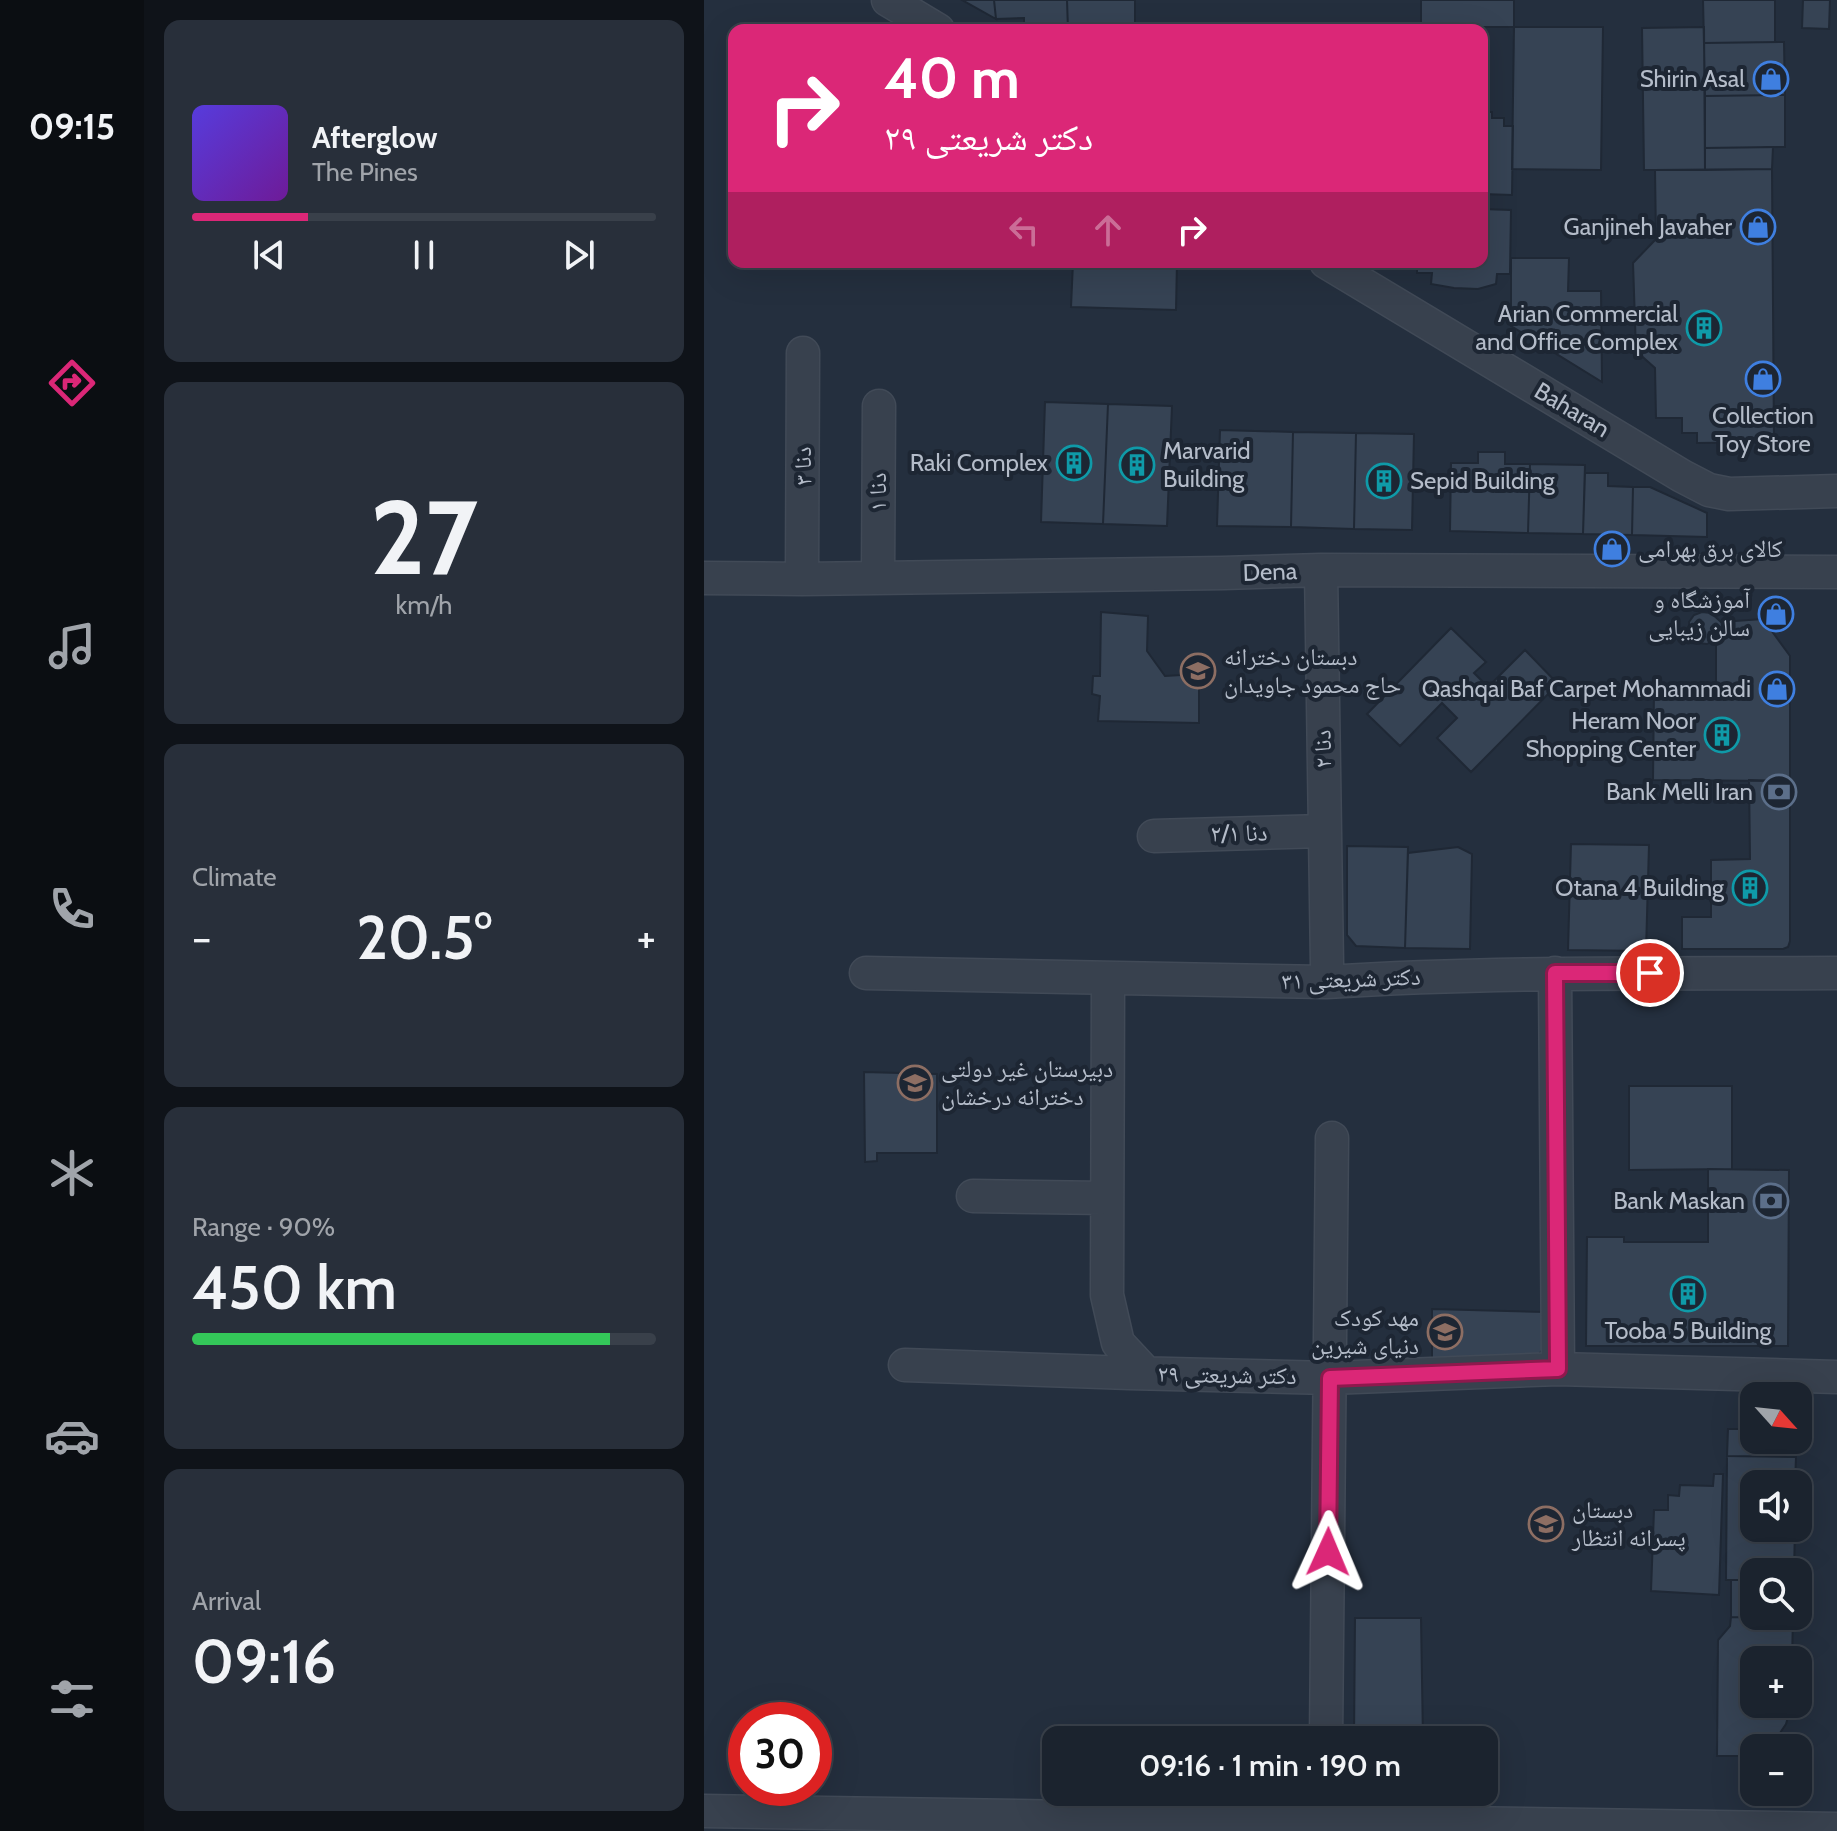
<!DOCTYPE html>
<html lang="en">
<head>
<meta charset="utf-8">
<style>
	:root { --surface:#1b232e; --page:#282f3a; --text:#f1f3f6; --muted:#a0a4aa; --line:#39404a; --accent:#db2777 }
	body { margin:0; font-family:Cabin,"Noto Naskh Arabic",sans-serif; background:var(--page); color:var(--text); height:100vh; display:flex; flex-direction:column; font-size:30px; white-space:nowrap }
	* { box-sizing:border-box; margin:0 }
	p { font-size:26px; color:var(--muted) }
	.icon { flex:none; width:44px; height:44px; fill:none; stroke:currentColor; stroke-width:2; stroke-linecap:round; stroke-linejoin:round }
	.map { position:relative; flex:1; overflow:hidden }
	.sheet { display:flex; flex-direction:column; gap:20px; padding:20px; background:#0f1319; width:560px }
	.sheet>* { flex:none }
	.banner { position:absolute; left:24px; top:24px; width:760px; height:244px; border-radius:16px; box-shadow:0 8px 32px #0002,0 0 0 2px var(--line); background:#db2777; color:#fff; overflow:hidden }
	.needle { width:52px; rotate:117deg }
	.fabs { position:absolute; left:1036px; top:1382px; display:grid; gap:16px }
	.fabs a { display:grid; place-items:center; width:72px; height:72px; border-radius:16px; background:var(--surface); box-shadow:0 8px 32px #0002,0 0 0 2px var(--line); font-size:40px }
	.speed { position:absolute; left:24px; top:1702px; display:flex; gap:16px; font-size:40px; font-weight:700; text-align:center }
	.speed>* { display:grid; place-content:center; width:104px; height:104px; border-radius:50%; background:var(--surface); box-shadow:0 8px 32px #0002,0 0 0 2px var(--line); line-height:1 }
	.speed .limit { border:12px solid #d22; background:#fff; color:#111 }
	.pin { position:absolute; display:grid; place-items:center; width:68px; height:68px; color:#fff; margin:-34px; border:4px solid #fff; border-radius:50%; box-shadow:0 2px 8px #0007 }
	.me { position:absolute; width:88px; margin:-44px; rotate:1deg; stroke-linejoin:round; filter:drop-shadow(0 0 6px #0008) }
	.turn { display:flex; align-items:center; gap:28px; height:168px; padding:0 24px; font-size:36px }
	.turn .icon { width:104px; height:104px; stroke-width:2.5 }
	.turn b { display:block; font-size:56px; line-height:68px }
	.lanes { display:flex; align-items:center; height:76px; padding:0 24px; background:#0003; justify-content:center; gap:40px; direction:ltr }
	.lanes .off { opacity:.35 }
	.big { font-size:60px; font-weight:600; line-height:1.1 }
	.sheet .card { flex:1; display:flex; flex-direction:column; justify-content:center; gap:12px; min-width:0; padding:0 28px; border-radius:16px; background:var(--page) }
	.sheet .dial { align-items:center; gap:0 }
	.dial b { font-size:104px; line-height:1 }
	.song { display:flex; align-items:center; gap:24px }
	.cover { width:96px; height:96px; border-radius:12px; background:linear-gradient(135deg,hsl(250 70% 55%),hsl(280 70% 35%)) }
	.played { height:8px; border-radius:4px; background:linear-gradient(90deg,var(--accent) 25%,var(--line) 25%) }
	.keys { display:flex; justify-content:space-around; direction:ltr }
	.heat { display:flex; justify-content:space-between; align-items:center; font-size:44px; direction:ltr }
	.charge { height:12px; border-radius:6px; background:linear-gradient(90deg,#34c759 90%,var(--line) 0) }
	.trip { position:absolute; left:338px; top:1726px; width:456px; height:80px; border-radius:16px; background:var(--surface); box-shadow:0 8px 32px #0002,0 0 0 2px var(--line); font-weight:600; line-height:80px; text-align:center }
	main { display:flex; flex:1; min-height:0 }
	.menu { display:flex; flex-direction:column; width:144px; justify-content:space-around; align-items:center; background:#0b0e12; color:var(--muted) }
	.menu .icon { width:56px; height:56px }
	.menu .on { color:var(--accent) }
	.menu b { font-size:36px; color:var(--text) }
	.map>svg:first-child { display:block }
	.building { fill:#364354; stroke:#1f2835; stroke-width:2 }
	.lines { fill:none; stroke-linecap:round; stroke-linejoin:round }
	.minor-casing { stroke:#414a57; stroke-width:35 }
	.minor { stroke:#38414e; stroke-width:32 }
	.route-casing { stroke:#8e194d; stroke-width:20 }
	.route { stroke:#db2777; stroke-width:14 }
	.labels { text-anchor:middle; stroke-width:8; stroke-linejoin:round; paint-order:stroke }
	.poi-label { font-size:24px; fill:#b4bcc9; stroke:#1d2633; text-anchor:end }
	.street-label { font-size:24px; fill:#b4bcc9; stroke:#1d2633 }
</style>
</head>
<body>
<main>
<nav class="menu">
<b>09:15</b>
<svg class="icon on" aria-label="directions" viewBox="0 0 24 24"><path d="M12 3l9 9-9 9-9-9zM9 14v-3h6M13 9l2 2-2 2"/></svg>
<svg class="icon" aria-label="music" viewBox="0 0 24 24"><path d="M9 18V5l10-2v13"/><circle cx="6" cy="18" r="3"/><circle cx="16" cy="16" r="3"/></svg>
<svg class="icon" aria-label="phone" viewBox="0 0 24 24"><path d="M5 4h4l2 5-3 2q2 4 5 5l2-3 5 2v4C11 20 4 13 5 4z"/></svg>
<svg class="icon" aria-label="climate" viewBox="0 0 24 24"><path d="M12 3v18M4 7l16 10M4 17L20 7"/></svg>
<svg class="icon" aria-label="car" viewBox="0 0 24 24"><path d="M5 17H2v-5l4-1 3-4h7l3 4 3 1v5h-3M9 17h6M6 11h13"/><circle cx="7" cy="17" r="2"/><circle cx="17" cy="17" r="2"/></svg>
<svg class="icon" aria-label="filters" viewBox="0 0 24 24"><path d="M4 7h16M4 17h16"/><circle cx="9" cy="7" r="2"/><circle cx="15" cy="17" r="2"/></svg>
</nav>
<section class="sheet">
<div class="card">
<div class="song"><i class="cover"></i><div><b>Afterglow</b><p>The Pines</p></div></div>
<div class="played"></div>
<div class="keys"><svg class="icon" aria-label="previous" viewBox="0 0 24 24"><path d="M18 5L8 12l10 7zM5 5v14"/></svg><svg class="icon" aria-label="pause" viewBox="0 0 24 24"><path d="M8 5v14M16 5v14"/></svg><svg class="icon" aria-label="next" viewBox="0 0 24 24"><path d="M6 5l10 7-10 7zM19 5v14"/></svg></div>
</div>
<div class="card dial"><b>27</b><p>km/h</p></div>
<div class="card"><p>Climate</p>
<div class="heat"><a>−</a><b class="big">20.5°</b><a>+</a></div>
</div>
<div class="card"><p>Range · 90%</p><b class="big">450 km</b><div class="charge"></div></div>
<div class="card"><p>Arrival</p><b class="big">09:16</b></div>
</section>
<div class="map">
<svg width="1133" height="1831" viewBox="0 0 1133 1831">
	<rect width="100%" height="100%" fill="#242f3e"/>
	<path class="building" d="M258,0H290L292,19Z
		M290,0H363L364,30H320V18L292,19Z
		M363,0H431V30H364Z
		M717,0H810V27H717Z
		M999,0H1071V42L1000,43Z
		M1099,0H1126L1125,29L1098,28Z
		M810,27H899L897,170L808,169Z
		M1000,27L1001,170H940L938,28Z
		M1080,42L1081,95L1001,96L1000,43Z
		M1081,95V147L1001,148V96Z
		M778,112H788V118H800V126H809L808,195L778,194Z
		M1069,147L1068,169L1001,170V148Z
		M1068,169L1070,442L993,443V433H978V418H952L951,368L932,351L929,263L952,239L951,170Z
		M778,209L807,210L806,274H793L792,284L774,289L750,288L727,284L728,273H713V262H778Z
		M807,258H865L864,291H897L898,382L807,326Z
		M369,262H473L472,310L367,307Z
		M341,402L404,404L399,524L337,522Z
		M404,404L468,406L463,526L399,524Z
		M516,430L589,432L587,527L513,526Z
		M589,432L652,433L650,529L587,527Z
		M652,433L710,434L708,530L650,529Z
		M774,452H801V464H826L824,533L746,531L747,463H774Z
		M826,464L881,465L879,534L824,533Z
		M881,473H904V486L929,487L928,535L879,534Z
		M929,487H946L1003,513V537L928,535Z
		M397,612L444,616L443,651L461,676L495,674V723L394,721L396,696L388,694L389,676H396Z
		M998,612L1007,613L1017,622L1059,619L1086,656V781L949,780L950,690H1012V639L1003,644L994,643L986,637L985,630V622L990,615Z
		M747,628L782,662L770,673L784,687L821,650L854,684L767,772L733,738L753,718L738,703L696,746L663,714Z
		M1045,780L1086,781V941L1084,947L1079,949H978V917H1007V860L1046,859Z
		M867,844L945,845L942,951L864,950Z
		M643,846L704,847L701,948L652,946L643,935Z
		M754,847L768,854L766,949L701,948L704,853Z
		M160,1072L233,1074V1153H173V1161L161,1162Z
		M925,1086H1028V1169L925,1170Z
		M1004,1169L1085,1170L1084,1346H882L883,1237H920V1242H1004Z
		M728,1309L842,1312V1345L830,1361L728,1360Z
		M1046,1406H1050V1440H1092V1457L1023,1456L1024,1429H1045Z
		M1023,1456L1092,1457L1091,1484H1050V1528H1091L1090,1572H1050V1580H1022Z
		M1010,1474H1019L1015,1595L947,1591L950,1510H964V1495L975,1496L976,1485L1009,1486Z
		M1027,1580H1050V1616H1089V1618L1027,1617Z
		M1027,1617L1089,1618L1088,1660H1050V1704H1088L1087,1707L1082,1724L1072,1739L1062,1748H1050V1755L1046,1756H1013L1014,1640L1026,1626Z
		M651,1618H717L719,1740H650Z"/>
	<g class="lines">
		<g class="minor-casing">
			<path id="minor" d="M184,0L234,30
				M622,262L978,476L1005,490L1025,494L1133,491
				M617,570L623,965
				M174,577L175,406
				M0,578L98,579L519,573L617,570L1133,572
				M98,579L99,353
				M450,836L620,831
				M162,973L622,982C792,971 962,974 1133,973
				M851,973L854,1369
				M404,979L403,1295L414,1343L442,1373
				M269,1196L403,1198
				M201,1365L426,1373L626,1378L854,1369L1133,1377
				M622,1740L628,1138
				M0,1811L1133,1829"/>
		</g>
		<use href="#minor" class="minor"/>
	</g>
	<g class="lines">
		<g class="route-casing">
			<path id="route" d="M624,1552L626,1378L854,1369L851,973H946"/>
		</g>
		<use href="#route" class="route"/>
	</g>
	<defs>
		<g id="shop-ring" transform="scale(1.8)"><circle r="9.5" fill="#1d2633" stroke="#3f7fe0" stroke-width="1.5"/><path d="M-5-2.5h2.3a2.7 3.5 0 0 1 5.4 0H5L5.5 6h-11ZM-1.5-2.5h3a1.5 2.3 0 0 0-3 0Z" fill="#3f7fe0"/></g>
		<g id="building-ring" transform="scale(1.8)"><circle r="9.5" fill="#1d2633" stroke="#0f9aa8" stroke-width="1.5"/><path d="M-4-6H4V6H1V3H-1V6H-4ZM-2.5-4.3h1.7v1.8h-1.7ZM.8-4.3h1.7v1.8H.8ZM-2.5-1h1.7V.8h-1.7ZM.8-1h1.7V.8H.8Z" fill="#0f9aa8"/></g>
		<g id="school-ring" transform="scale(1.8)"><circle r="9.5" fill="#1d2633" stroke="#8d6e63" stroke-width="1.5"/><path d="M0-5L7-2L0 1L-7-2ZM-4 1L0 2.5L4 1V4Q0 6-4 4Z" fill="#8d6e63"/></g>
		<g id="bank-ring" transform="scale(1.8)"><circle r="9.5" fill="#1d2633" stroke="#5c6f8a" stroke-width="1.5"/><path d="M-6-4H6V4H-6ZM0-2.3a2.3 2.3 0 1 0 0 4.6a2.3 2.3 0 1 0 0-4.6Z" fill="#5c6f8a"/></g>
	</defs>
	<g fill-rule="evenodd">
		<use href="#shop-ring" x="1067" y="79"/>
		<use href="#shop-ring" x="1054" y="227"/>
		<use href="#building-ring" x="1000" y="328"/>
		<use href="#shop-ring" x="1059" y="379"/>
		<use href="#building-ring" x="370" y="463"/>
		<use href="#building-ring" x="433" y="465"/>
		<use href="#building-ring" x="680" y="481"/>
		<use href="#shop-ring" x="908" y="549"/>
		<use href="#shop-ring" x="1072" y="614"/>
		<use href="#school-ring" x="494" y="671"/>
		<use href="#shop-ring" x="1073" y="689"/>
		<use href="#building-ring" x="1018" y="735"/>
		<use href="#bank-ring" x="1075" y="792"/>
		<use href="#building-ring" x="1046" y="888"/>
		<use href="#school-ring" x="211" y="1083"/>
		<use href="#bank-ring" x="1067" y="1201"/>
		<use href="#building-ring" x="984" y="1294"/>
		<use href="#school-ring" x="741" y="1332"/>
		<use href="#school-ring" x="842" y="1524"/>
	</g>
	<g class="labels">
		<g class="poi-label">
			<text x="1041" y="87">Shirin Asal</text>
			<text x="1028" y="235">Ganjineh Javaher</text>
			<text x="974" y="322">Arian Commercial<tspan x="974" dy="28">and Office Complex</tspan></text>
			<text x="1059" y="424" text-anchor="middle">Collection<tspan x="1059" dy="28">Toy Store</tspan></text>
			<text x="459" y="459" text-anchor="start">Marvarid<tspan x="459" dy="28">Building</tspan></text>
			<text x="344" y="471">Raki Complex</text>
			<text x="706" y="489" text-anchor="start">Sepid Building</text>
			<text x="934" y="557" text-anchor="start">کالای برق بهرامی</text>
			<text x="1046" y="608">آموزشگاه و<tspan x="1046" dy="28">سالن زیبایی</tspan></text>
			<text x="520" y="665" text-anchor="start">دبستان دخترانه<tspan x="520" dy="28">حاج محمود جاویدان</tspan></text>
			<text x="1047" y="697">Qashqai Baf Carpet Mohammadi</text>
			<text x="992" y="729">Heram Noor<tspan x="992" dy="28">Shopping Center</tspan></text>
			<text x="1049" y="800">Bank Melli Iran</text>
			<text x="1020" y="896">Otana 4 Building</text>
			<text x="237" y="1077" text-anchor="start">دبیرستان غیر دولتی<tspan x="237" dy="28">دخترانه درخشان</tspan></text>
			<text x="1041" y="1209">Bank Maskan</text>
			<text x="715" y="1326">مهد کودک<tspan x="715" dy="28">دنیای شیرین</tspan></text>
			<text x="984" y="1339" text-anchor="middle">Tooba 5 Building</text>
			<text x="868" y="1518" text-anchor="start">دبستان<tspan x="868" dy="28">پسرانه انتظار</tspan></text>
		</g>
		<g class="street-label">
			<text transform="translate(868 410) rotate(31)" y="8">Baharan</text>
			<text transform="translate(99 466) rotate(-90)" y="8">۳ دنا</text>
			<text transform="translate(174 492) rotate(-90)" y="8">۱ دنا</text>
			<text transform="translate(566 572) rotate(-2)" y="8">Dena</text>
			<text transform="translate(619 749) rotate(-91)" y="8">۲ دنا</text>
			<text transform="translate(535 833) rotate(-1)" y="8">۲/۱ دنا</text>
			<text transform="translate(647 979) rotate(-2)" y="8">۳۱ دکتر شریعتی</text>
			<text transform="translate(523 1375) rotate(1)" y="8">۲۹ دکتر شریعتی</text>
		</g>
	</g>
</svg>
<div class="fabs">
<a><svg class="needle" viewBox="-14 -14 28 28"><path d="M0-13l5 13h-10z" fill="#e53935"/><path d="M0 13l5-13h-10z" fill="#a0a4aa"/></svg></a>
<a><svg class="icon" aria-label="sound" viewBox="0 0 24 24"><path d="M4 9h4l5-4v14l-5-4H4zM17 9q2 3 0 6"/></svg></a>
<a><svg class="icon" aria-label="search" viewBox="0 0 24 24"><circle cx="10" cy="10" r="6"/><path d="M15 15l6 6"/></svg></a>
<a>+</a>
<a>−</a>
</div>
<div class="speed"><div class="limit">30</div></div>
<div class="pin" style="left:946px;top:973px;background:#d93025"><svg class="icon" aria-label="arrive" viewBox="0 0 24 24"><path d="M6 21V4h12l-3 4 3 4H6"/></svg></div>
<svg class="me" style="left:624px;top:1552px" viewBox="-20 -20 40 40"><path d="M0-17L14 15 0 8-14 15z" fill="#db2777" stroke="#fff" stroke-width="4"/></svg>
<div class="trip">09:16 · 1 min · 190 m</div>
<div class="banner">
<div class="turn"><svg class="icon" aria-label="right" viewBox="0 0 24 24"><path d="M7 20v-9h11M14 6l5 5-5 5"/></svg><div><b>40 m</b>۲۹ دکتر شریعتی</div></div>
<div class="lanes"><svg class="icon off" aria-label="left" viewBox="0 0 24 24"><path d="M17 20v-9H6M10 6l-5 5 5 5"/></svg><svg class="icon off" aria-label="ahead" viewBox="0 0 24 24"><path d="M12 20V5M6 11l6-6 6 6"/></svg><svg class="icon" aria-label="right" viewBox="0 0 24 24"><path d="M7 20v-9h11M14 6l5 5-5 5"/></svg></div>
</div>
</div>
</main>
</body>
</html>
